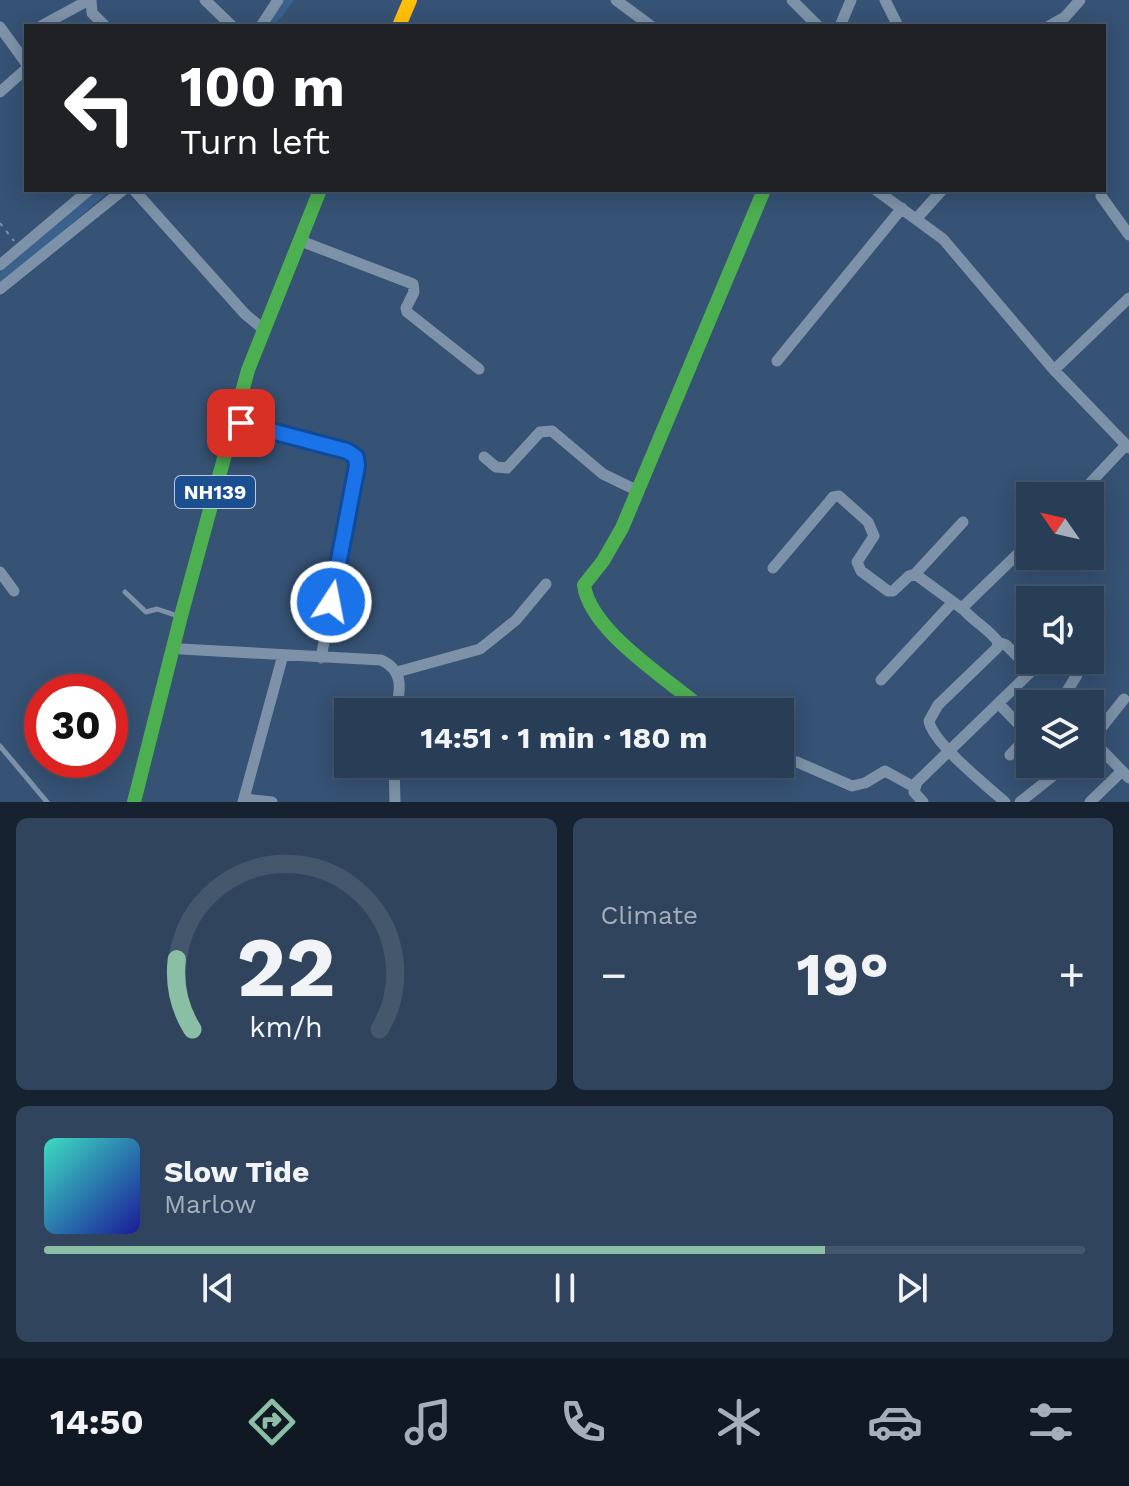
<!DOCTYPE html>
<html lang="en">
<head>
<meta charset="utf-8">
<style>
	:root { --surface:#283e57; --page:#30455d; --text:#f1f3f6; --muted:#a5aeba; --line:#44576d; --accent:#8abfa5 }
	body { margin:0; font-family:"Work Sans",sans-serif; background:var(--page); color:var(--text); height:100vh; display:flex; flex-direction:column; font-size:30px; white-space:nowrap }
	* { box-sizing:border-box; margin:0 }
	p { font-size:26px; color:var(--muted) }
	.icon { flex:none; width:44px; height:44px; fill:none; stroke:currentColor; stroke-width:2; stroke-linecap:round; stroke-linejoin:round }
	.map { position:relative; height:802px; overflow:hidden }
	.panel { display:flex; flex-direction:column; gap:16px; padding:16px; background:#162230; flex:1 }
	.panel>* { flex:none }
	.hud { position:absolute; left:24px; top:24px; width:1082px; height:168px; border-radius:0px; box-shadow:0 4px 20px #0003,0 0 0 2px var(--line); background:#202124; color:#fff; overflow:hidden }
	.needle { width:52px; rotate:304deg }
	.controls { position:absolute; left:1016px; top:482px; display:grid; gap:16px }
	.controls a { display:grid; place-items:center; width:88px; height:88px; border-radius:0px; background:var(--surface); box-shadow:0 4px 20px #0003,0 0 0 2px var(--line); font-size:40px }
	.speed { position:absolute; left:24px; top:674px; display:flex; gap:16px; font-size:40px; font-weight:700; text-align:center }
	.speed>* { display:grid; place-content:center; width:104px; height:104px; border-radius:50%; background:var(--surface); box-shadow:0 4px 20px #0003,0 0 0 2px var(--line); line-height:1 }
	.speed .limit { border:12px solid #d22; background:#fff; color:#111 }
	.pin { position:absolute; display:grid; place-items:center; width:68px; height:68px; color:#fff; margin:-34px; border-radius:16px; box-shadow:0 4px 12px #0006 }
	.me { position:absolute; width:88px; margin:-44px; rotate:11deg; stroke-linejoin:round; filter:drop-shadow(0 0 6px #0008) }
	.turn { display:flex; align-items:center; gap:28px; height:168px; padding:0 24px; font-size:36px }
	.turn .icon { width:104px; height:104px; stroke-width:2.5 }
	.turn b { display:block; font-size:56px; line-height:68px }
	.big { font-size:60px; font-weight:700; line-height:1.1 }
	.panel .card { flex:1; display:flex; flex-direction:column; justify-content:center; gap:12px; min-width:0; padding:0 28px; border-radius:12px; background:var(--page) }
	.panel .dial { align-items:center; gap:0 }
	.dial svg { height:208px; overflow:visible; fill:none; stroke:var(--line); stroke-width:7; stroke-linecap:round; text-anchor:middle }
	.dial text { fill:var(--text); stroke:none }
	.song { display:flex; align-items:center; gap:24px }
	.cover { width:96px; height:96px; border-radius:12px; background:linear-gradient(135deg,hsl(170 70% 55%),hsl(240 70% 35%)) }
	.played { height:8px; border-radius:4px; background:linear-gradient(90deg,var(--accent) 75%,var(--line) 75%) }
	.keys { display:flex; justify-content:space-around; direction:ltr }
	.heat { display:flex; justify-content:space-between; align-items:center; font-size:44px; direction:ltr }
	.panel .tiles { flex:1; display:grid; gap:16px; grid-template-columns:1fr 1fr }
	.card:last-child { grid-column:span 2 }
	.trip { position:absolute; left:334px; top:698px; width:460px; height:80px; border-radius:0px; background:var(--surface); box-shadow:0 4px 20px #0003,0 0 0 2px var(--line); font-weight:700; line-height:80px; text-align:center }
	.dock { display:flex; height:128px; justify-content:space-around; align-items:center; background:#101923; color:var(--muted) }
	.dock .icon { width:56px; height:56px }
	.dock .current { color:var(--accent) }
	.dock b { font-size:36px; color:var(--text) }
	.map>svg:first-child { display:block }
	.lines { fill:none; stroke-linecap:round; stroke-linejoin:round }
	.canal { stroke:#3b618d; stroke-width:10 }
	.path { stroke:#7d92a8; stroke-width:2; stroke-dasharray:4 6; stroke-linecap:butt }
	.lane { stroke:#7d92a8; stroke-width:5 }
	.street { stroke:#7d92a8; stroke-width:11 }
	.fast { stroke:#4caf50; stroke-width:14 }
	.slow { stroke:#ffc107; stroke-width:14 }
	.route-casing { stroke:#114b97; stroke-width:20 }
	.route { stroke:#1a73e8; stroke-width:14 }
	.labels { text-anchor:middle; stroke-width:8; stroke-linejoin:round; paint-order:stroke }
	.shield { fill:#1b4f8f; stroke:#bbcadd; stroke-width:2 }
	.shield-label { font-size:20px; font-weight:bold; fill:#fff }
</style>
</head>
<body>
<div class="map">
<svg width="1129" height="802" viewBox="0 0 1129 802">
	<rect width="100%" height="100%" fill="#365274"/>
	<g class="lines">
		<path class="canal" d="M268,26L288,0
			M0,279L103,190"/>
		<path class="path" d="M0,223L14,241"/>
		<path class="lane" d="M125,592L146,612L157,609L175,615
			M0,746L47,802"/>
		<path class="street" d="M91,0L92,13L105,26
			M205,0L232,26
			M616,0L651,26
			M792,0L818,26
			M885,0L898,26
			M41,26L89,0
			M261,26L278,0
			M840,26L851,0
			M1049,26L1065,17L1080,0
			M0,27L26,63
			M0,92L26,69
			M134,190L245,314L263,329
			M876,190L943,239L1054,370L1129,448
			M1101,196L1129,235
			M917,218L942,190
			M306,243L413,284L414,292L406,308L407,312L479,369
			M0,265L89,190
			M0,289L123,190
			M777,361L902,208
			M1054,370L1129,298
			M241,423L347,451L356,457L358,461L321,658
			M484,457L496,467L507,468L540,432L552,431L603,474L638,491
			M1078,496L1126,445
			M773,568L829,502L833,497L839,496L868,522L874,536L857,562L861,571L888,591H893L909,576L915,574L964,610
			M0,572L14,591
			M915,574L963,522
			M998,642L1006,645L1032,671
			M181,649L381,660C405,671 400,690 396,712
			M397,672L480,649L516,620L546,584
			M881,680L953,602
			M999,704L1029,735
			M1059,704L1077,675
			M1092,740L1129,778
			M1090,742L1124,699
			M1010,755L1030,734
			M780,759L797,762L852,786L865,783L885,771L914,787
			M394,764L395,802
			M244,799L272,802
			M243,802L283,655
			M923,802L914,792L917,782L1043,660
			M1005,802C988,787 932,742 929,721L938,705L997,648L998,642C989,629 974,622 964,610L965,605L1030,542
			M1020,802L1068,764
			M1090,802L1122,771"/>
		<path class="fast" d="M706,712C671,681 590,632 584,585L603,561L622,528L764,190
			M134,802L181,616L248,370L320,190"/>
		<path class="slow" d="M399,26L410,0"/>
	</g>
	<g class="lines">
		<g class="route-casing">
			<path id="route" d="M241,423L347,451L356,457L357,466L331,602"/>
		</g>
		<use href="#route" class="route"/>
	</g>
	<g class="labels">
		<rect class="shield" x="175" y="476" width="80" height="32" rx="6"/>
		<g class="shield-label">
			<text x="215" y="499">NH139</text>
		</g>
	</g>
</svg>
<div class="controls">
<a><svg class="needle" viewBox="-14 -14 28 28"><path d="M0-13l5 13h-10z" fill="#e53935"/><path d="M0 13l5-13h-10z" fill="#a5aeba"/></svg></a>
<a><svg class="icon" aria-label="sound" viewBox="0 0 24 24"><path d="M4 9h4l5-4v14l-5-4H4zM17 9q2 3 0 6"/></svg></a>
<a><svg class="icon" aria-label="layers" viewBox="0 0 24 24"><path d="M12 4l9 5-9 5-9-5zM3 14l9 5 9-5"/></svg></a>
</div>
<div class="speed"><div class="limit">30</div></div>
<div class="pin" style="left:241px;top:423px;background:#d93025"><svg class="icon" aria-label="arrive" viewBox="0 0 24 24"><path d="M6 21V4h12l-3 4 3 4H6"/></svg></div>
<svg class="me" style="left:331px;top:602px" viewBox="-20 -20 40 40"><circle r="17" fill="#1a73e8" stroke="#fff" stroke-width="3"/><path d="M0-11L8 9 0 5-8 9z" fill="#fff"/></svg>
<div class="trip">14:51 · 1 min · 180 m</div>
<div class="hud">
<div class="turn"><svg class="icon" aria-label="left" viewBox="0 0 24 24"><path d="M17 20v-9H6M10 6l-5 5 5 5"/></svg><div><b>100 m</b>Turn left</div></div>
</div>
</div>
<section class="panel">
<div class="tiles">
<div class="card dial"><svg viewBox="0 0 100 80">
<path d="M14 69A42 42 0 1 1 86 69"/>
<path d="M14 69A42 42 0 0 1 8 42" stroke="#8abfa5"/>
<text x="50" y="56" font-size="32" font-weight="700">22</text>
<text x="50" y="72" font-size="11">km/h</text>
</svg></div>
<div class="card"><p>Climate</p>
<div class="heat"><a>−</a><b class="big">19°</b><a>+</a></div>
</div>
<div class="card">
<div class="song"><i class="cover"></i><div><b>Slow Tide</b><p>Marlow</p></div></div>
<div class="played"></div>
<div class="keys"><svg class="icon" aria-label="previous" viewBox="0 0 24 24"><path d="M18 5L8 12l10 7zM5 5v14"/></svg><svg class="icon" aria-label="pause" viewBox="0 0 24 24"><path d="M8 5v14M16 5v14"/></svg><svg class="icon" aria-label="next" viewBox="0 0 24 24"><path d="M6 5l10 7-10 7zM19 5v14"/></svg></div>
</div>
</div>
</section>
<nav class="dock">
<b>14:50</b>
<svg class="icon current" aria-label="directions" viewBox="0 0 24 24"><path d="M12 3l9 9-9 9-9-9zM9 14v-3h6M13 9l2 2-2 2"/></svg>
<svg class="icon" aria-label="music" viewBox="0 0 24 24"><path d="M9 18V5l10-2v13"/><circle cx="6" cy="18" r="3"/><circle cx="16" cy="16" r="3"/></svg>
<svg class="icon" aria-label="phone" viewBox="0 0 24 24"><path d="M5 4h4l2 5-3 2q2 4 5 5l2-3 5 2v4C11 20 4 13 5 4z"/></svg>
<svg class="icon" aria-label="climate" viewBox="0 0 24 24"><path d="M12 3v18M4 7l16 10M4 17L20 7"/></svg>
<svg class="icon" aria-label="car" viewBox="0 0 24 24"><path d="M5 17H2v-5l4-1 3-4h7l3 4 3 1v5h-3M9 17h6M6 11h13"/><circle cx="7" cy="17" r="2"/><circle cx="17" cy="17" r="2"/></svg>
<svg class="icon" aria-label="filters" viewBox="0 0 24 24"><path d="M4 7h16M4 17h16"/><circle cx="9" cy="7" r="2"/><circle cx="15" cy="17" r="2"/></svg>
</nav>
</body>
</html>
